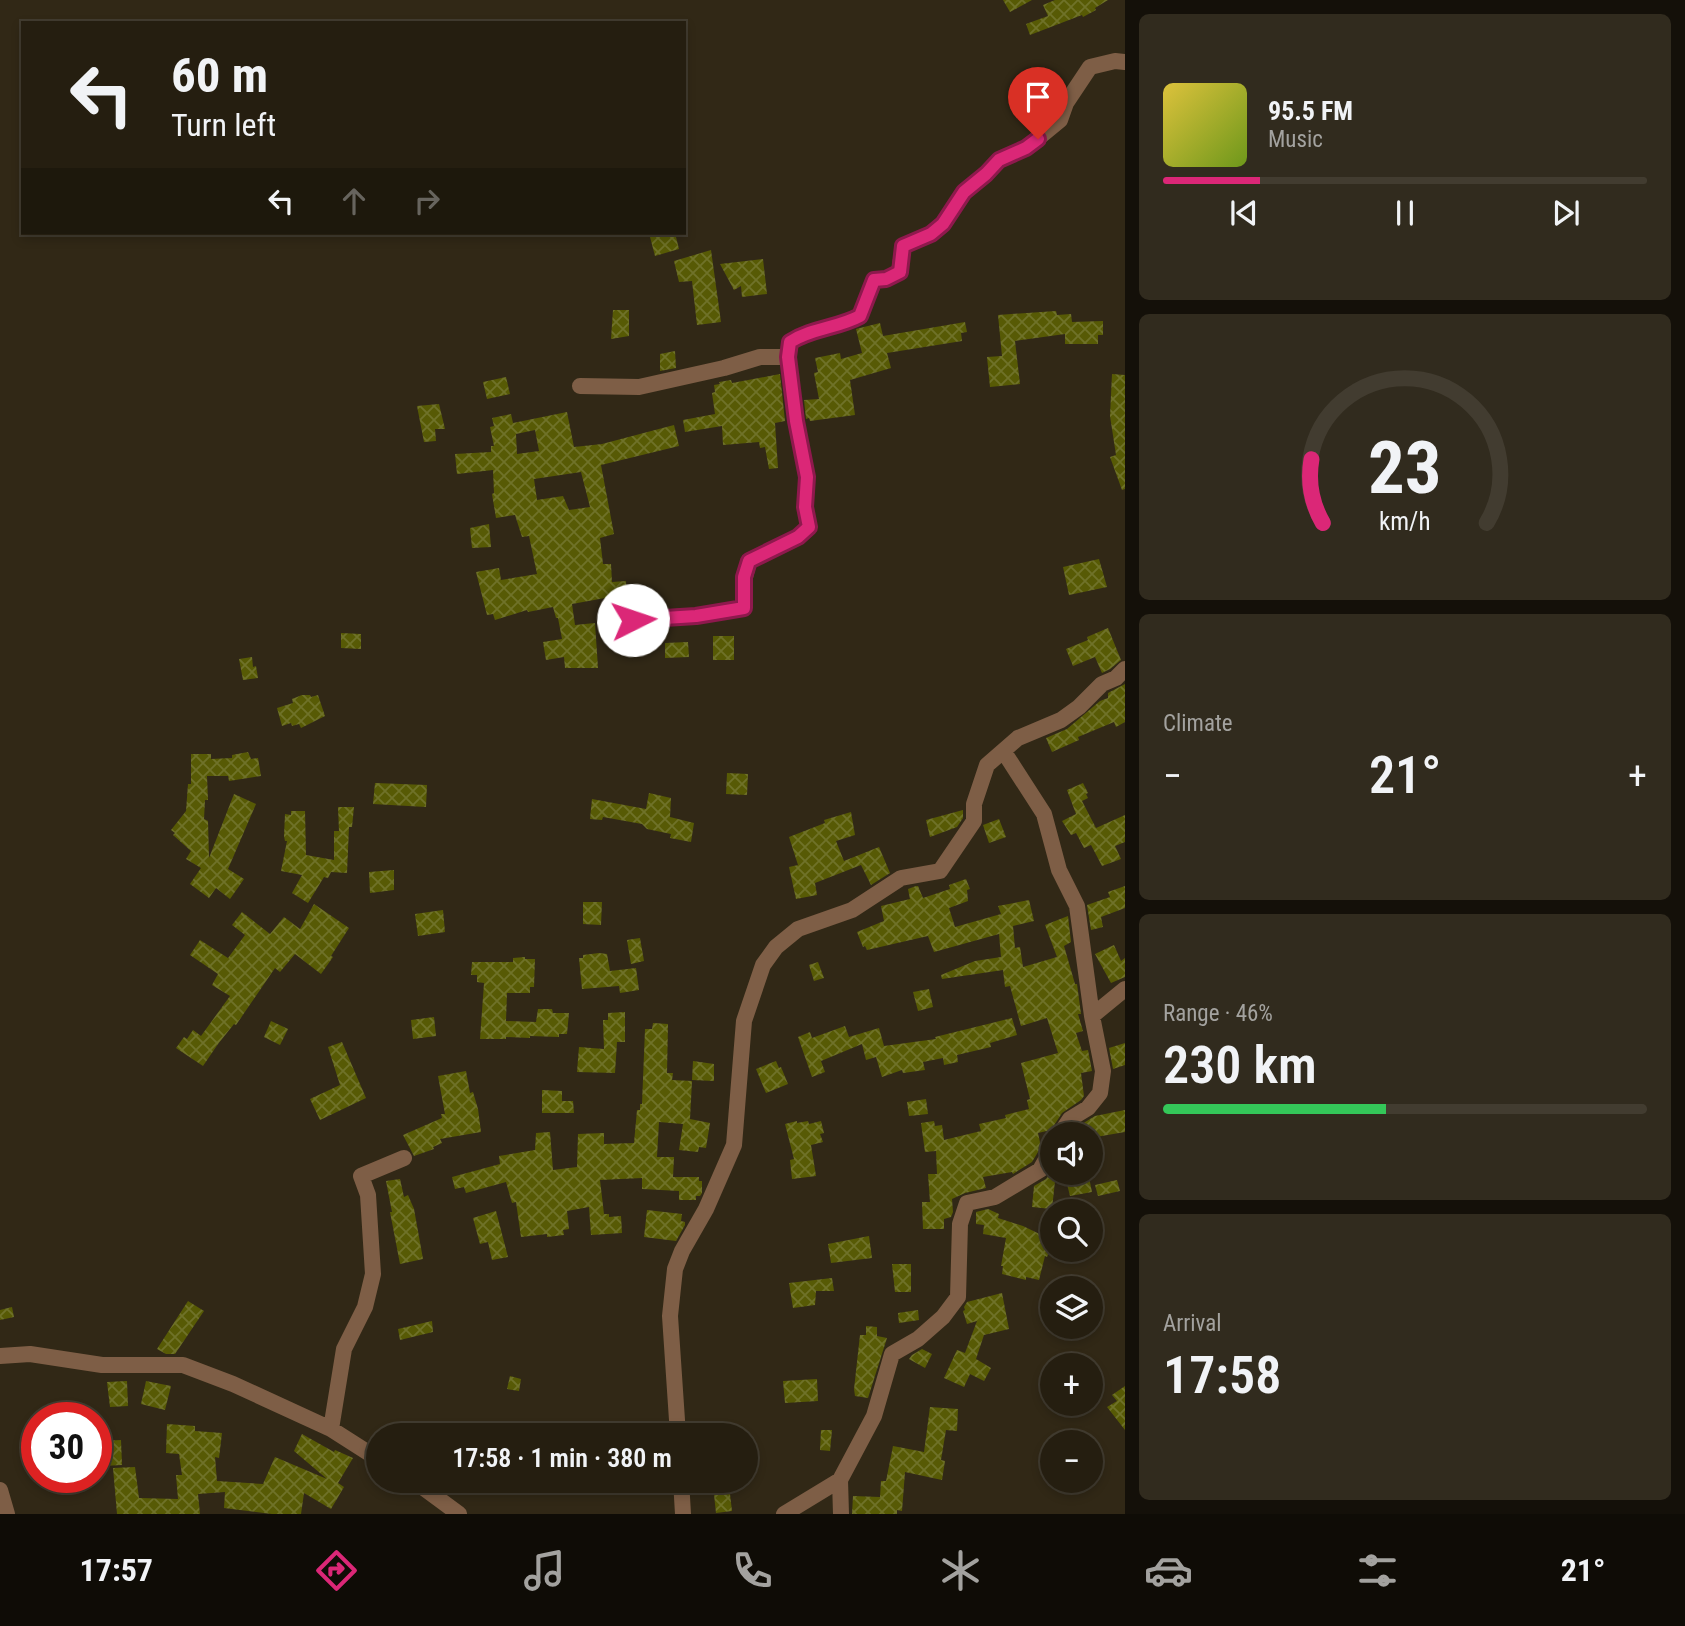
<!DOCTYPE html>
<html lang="en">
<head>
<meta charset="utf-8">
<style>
	:root { --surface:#251e10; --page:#312b1e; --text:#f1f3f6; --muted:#a3a29f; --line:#423c30; --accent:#db2777 }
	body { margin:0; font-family:"Roboto Condensed",sans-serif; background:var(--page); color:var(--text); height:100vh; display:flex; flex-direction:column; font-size:26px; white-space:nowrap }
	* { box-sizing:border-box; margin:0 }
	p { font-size:23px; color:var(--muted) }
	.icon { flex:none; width:38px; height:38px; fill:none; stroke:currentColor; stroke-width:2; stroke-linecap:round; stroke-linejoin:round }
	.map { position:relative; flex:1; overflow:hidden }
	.side { display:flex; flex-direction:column; gap:14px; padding:14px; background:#141009; width:560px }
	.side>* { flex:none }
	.hud { position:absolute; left:21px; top:21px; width:665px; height:214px; border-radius:0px; box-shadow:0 4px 10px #0003,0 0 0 2px var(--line); background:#251e10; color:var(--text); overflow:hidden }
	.controls { position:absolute; left:1040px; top:1122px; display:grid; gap:14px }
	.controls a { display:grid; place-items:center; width:63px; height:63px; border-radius:50%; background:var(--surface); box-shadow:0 4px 10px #0003,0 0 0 2px var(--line); font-size:35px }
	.speed { position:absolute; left:21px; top:1402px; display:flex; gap:14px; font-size:35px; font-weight:700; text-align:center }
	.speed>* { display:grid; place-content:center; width:91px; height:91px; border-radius:50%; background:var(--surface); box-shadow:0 4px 10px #0003,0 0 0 2px var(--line); line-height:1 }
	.speed .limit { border:10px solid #d22; background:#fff; color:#111 }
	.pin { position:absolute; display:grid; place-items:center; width:60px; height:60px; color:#fff; margin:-72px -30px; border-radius:50% 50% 50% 0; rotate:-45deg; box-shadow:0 0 7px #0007 }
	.pin .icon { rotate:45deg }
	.me { position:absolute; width:77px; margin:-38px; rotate:86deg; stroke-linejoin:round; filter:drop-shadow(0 0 5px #0008) }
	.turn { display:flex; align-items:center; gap:24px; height:147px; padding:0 35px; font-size:32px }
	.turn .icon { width:91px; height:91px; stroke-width:2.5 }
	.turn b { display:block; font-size:49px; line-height:60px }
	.lanes { display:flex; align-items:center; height:66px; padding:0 35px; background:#0003; justify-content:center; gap:35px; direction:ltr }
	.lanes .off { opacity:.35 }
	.big { font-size:52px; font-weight:600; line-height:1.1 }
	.side .widget { flex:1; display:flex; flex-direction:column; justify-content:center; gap:10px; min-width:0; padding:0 24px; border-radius:10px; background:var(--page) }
	.side .dial { align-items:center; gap:0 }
	.dial svg { height:182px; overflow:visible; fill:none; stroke:var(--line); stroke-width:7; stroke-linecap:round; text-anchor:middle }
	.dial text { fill:var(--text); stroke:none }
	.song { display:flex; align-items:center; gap:21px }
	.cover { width:84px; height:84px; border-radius:10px; background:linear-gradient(135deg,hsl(50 70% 55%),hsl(80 70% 35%)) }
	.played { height:7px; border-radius:4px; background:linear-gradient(90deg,var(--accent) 20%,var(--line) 20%) }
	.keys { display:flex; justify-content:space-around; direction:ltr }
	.heat { display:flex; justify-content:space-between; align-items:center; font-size:38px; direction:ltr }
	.charge { height:10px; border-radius:5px; background:linear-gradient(90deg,#34c759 46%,var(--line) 0) }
	.trip { position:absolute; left:366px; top:1423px; width:392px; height:70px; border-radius:35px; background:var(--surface); box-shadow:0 4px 10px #0003,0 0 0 2px var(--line); font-weight:600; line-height:70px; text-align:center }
	.dock { display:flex; height:112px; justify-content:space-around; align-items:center; background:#0f0c06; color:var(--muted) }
	.dock .icon { width:49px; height:49px }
	.dock .current { color:var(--accent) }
	.dock b { font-size:32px; color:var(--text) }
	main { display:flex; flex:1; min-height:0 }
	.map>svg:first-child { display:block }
	.building { fill:url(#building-cross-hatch); fill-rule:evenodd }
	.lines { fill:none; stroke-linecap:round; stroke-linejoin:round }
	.minor { stroke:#7e5e46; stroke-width:16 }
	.route-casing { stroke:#8e194d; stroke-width:18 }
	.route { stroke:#db2777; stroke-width:12 }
</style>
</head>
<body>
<main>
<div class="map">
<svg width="1125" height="1514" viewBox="0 0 1125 1514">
	<defs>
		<pattern id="building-cross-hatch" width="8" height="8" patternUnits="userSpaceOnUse" patternTransform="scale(1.75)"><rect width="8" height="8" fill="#575a05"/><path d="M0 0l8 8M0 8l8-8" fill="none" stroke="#6f7229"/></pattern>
	</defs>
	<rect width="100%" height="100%" fill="#312816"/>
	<path class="building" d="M1003,0H1032L1010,12Z
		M1055,0H1108L1095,8L1096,10L1083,17L1082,15L1030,35L1026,24L1048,16L1043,5Z
		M666,233H675L679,249L655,256L650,237Z
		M711,250L721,322L697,325L692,281L679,282L674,261Z
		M763,259L767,294L742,297L741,286L734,290L720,264Z
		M613,310H629V336L611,339Z
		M1056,311L1057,315L1071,314L1072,322L1103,321V335H1098V344H1065V334L1015,341L1020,384L990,387L987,357L1002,356L998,315Z
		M965,322L967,332L961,333L962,341L887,353L891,368L850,380L855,415L810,421L809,418L806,419L804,400L819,399L814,373L818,372L815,358L840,353L841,359L862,353L856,329L880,323L883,336Z
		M675,351L676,368L660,371V354Z
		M780,374L785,421L775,423L778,468L769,469L765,447L760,448L759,442L723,445L722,426L685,432L683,420L715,414L712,393L715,392L714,385L720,384L719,382L731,380L732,383Z
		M1112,374L1125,375V489L1122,490L1110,457L1116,455L1110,416Z
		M506,377L510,394L487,399L483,382Z
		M439,404L445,429H435L436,441L424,442L417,406Z
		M567,412L574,447L602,444L674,425L679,446L601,465L614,534L600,538L603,564H611L612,582L626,581L627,600L606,604L605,598L572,604L575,625L595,623L598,668H565L564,657L546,660L543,642L562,639L558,618H556L553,607L528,612L527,610L495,620L493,614L487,615L476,572L499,568L501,580L537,574L529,536L522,537L515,515L496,518L492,494L494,493L493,470L457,474L455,454L491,452V446H494L490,427L494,426L492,418L511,414L513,423ZM535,430L539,451L517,454L516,434ZM581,472L590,507L569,510L563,496L537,500L534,479Z
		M489,524L491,547L472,548L470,528Z
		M1099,559L1107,587L1069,595L1063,567Z
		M1108,628L1121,660L1110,669L1102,673L1095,657L1073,666L1066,649L1088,640L1087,637Z
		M341,633L361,634V649L341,648Z
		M713,636H734V660H713Z
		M688,642L689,657L665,658V643Z
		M252,657L253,667L256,666L258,678L243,680L239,659Z
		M1125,684V722L1116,727L1114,722L1078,737L1079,740L1052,752L1046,738L1067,729L1100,701L1108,698V693Z
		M302,695H310L311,697L318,695L325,716L301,728L299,724L292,726L291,723L282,726L277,708L293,703L292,699Z
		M248,752L251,759L258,758L261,776L229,781L228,776H207L208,800H205L204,819L208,821L209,858L234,794L256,804L228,869L244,879L230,899L216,888L209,898L190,884L201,868L186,859L191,851L173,835L175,833L171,830L186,811L188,784H191V754H211V759L232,758V755Z
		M727,773L748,774L747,795L726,794Z
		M375,783L427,785L426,807L373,804Z
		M1083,783L1088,793L1086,794L1088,798L1082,801L1096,828L1125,815V842L1115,846L1121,859L1102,866L1091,845L1084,848L1076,833L1071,835L1062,821L1076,814L1067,790Z
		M649,793L671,798L670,817L694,823L691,842L670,838L671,834L647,829L642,824L603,817L602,820L590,819L592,799L646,809Z
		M338,807H354L352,827H349L347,873L331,872L328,878L324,877L308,903L292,893L302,875L281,871L287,841H285L284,836L285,814L291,815V811H305L306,855L334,860V831H339Z
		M963,810V818L957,827L930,837L926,820Z
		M851,812L855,835L836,841L844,861L879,847L890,873L871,885L861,865L815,883L817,895L796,899L789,867L798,865L789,837L825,823L824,820Z
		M999,819L1006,837L989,843L983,825Z
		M394,870V890L370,893L369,872Z
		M966,879L970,889L967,890L968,901L949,908L955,927L1001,914L998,906L1029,900L1034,921L1013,926L1015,948L1020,947L1023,967L1057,957L1045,925L1068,916L1071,942L1064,946L1075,984H1077L1081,1014H1078L1083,1031L1076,1033L1082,1051L1088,1050L1092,1071L1081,1073L1084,1096L1081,1100L1062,1113L1051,1130L1038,1133L1041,1147L1032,1162L1013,1174L1012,1172L983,1177L986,1188L965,1193L952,1199L953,1212L951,1217L944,1219V1229H923L922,1202H930L928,1174H937L936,1151L925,1152L921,1123L934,1121L935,1126L942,1125L944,1140L981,1131L979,1124L1006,1118L1005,1115L1029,1109L1027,1100L1030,1099L1021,1063L1058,1053L1047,1018L1021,1026L1010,986L1005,987L1003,970L942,979L941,975L975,961L1001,957L999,934L934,952L928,936L867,950L865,946L863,947L857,932L884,921L881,906L910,899L908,889L916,886H918L923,898L950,889L949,885Z
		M1125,886V908L1101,917L1103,927L1091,930L1087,905L1110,897L1108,892Z
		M583,902H602L601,925L583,924Z
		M314,904L349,928L331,956L333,957L321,974L295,954L280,972L275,968L236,1025L234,1024L218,1044L203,1066L176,1048L184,1037L187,1039L193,1030L201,1036L230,996L212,985L218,974L190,955L200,940L228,958L245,935L232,925L242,912L270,934L284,917L300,929Z
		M443,910L445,932L418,936L415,914Z
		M640,938L644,961L631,964L627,940Z
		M1114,945L1121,961L1125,958V977L1111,983L1095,954Z
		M599,953L607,954L610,971L636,968L639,990L620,993L619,986L582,989L579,958H583V955Z
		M525,957V959H535L534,987H530V993H507L506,1021L536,1022L538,1009H552L553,1013H569L567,1034H559V1037L530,1036V1038L506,1037V1039H480L484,983L477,982V975H471L472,962H513V958Z
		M818,962L824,978L814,981L809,965Z
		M929,989L933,1007L918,1011L913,992Z
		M625,1012V1042H617L615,1073L577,1072L579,1047L604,1049L603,1020H608V1013Z
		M434,1017L436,1036L413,1039L411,1020Z
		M1012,1018L1017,1035L990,1043L991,1047L957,1055L958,1062L944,1065L943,1058L923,1062L925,1070L903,1073L902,1070L882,1077L876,1057L866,1060L862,1044L821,1061L825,1072L812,1077L798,1037L810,1032L812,1038L845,1026L849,1037L879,1028L884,1046L936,1039L935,1037Z
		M271,1021L288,1029L280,1045L264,1037Z
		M653,1023L668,1024L667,1073H673L672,1080L692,1081L690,1119L710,1123L706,1148L699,1147L698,1152L679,1150L683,1124L659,1122L657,1157H674L673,1177H699V1181H702V1193L700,1196H696V1200H679V1191L642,1189V1178L600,1180L604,1214H609V1217L621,1216L622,1233L591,1235L589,1207L567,1211L569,1229L563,1230L564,1235L547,1237V1234L521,1237L516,1202L512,1203L506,1182L466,1193L464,1187L455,1189L452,1177L500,1164L499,1156L535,1150L536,1133L550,1132L553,1170L577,1167L578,1134L604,1133V1144L634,1143L637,1110H640V1104H642L645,1029H652Z
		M342,1042L366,1098L320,1120L310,1099L340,1085L328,1047Z
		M1125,1043V1065L1113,1069L1109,1048Z
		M693,1061L714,1064V1081L692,1080Z
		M776,1061L779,1068L781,1067L788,1084L766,1093L756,1069Z
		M466,1071L470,1093L473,1092L478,1109L481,1132L440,1139L442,1143L433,1147L434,1149L414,1156L403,1135L442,1118L441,1114H445L438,1076Z
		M542,1090L562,1091V1101H573L574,1113H542Z
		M926,1099L928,1114L909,1116L907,1102Z
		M1125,1110V1132L1090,1138V1134H1073L1077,1127L1095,1116Z
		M797,1121V1123L808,1121L809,1124L821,1121L824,1133L820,1134L823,1142L811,1145L816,1176L792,1179L790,1160L794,1159L785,1124Z
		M1052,1171L1056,1172L1052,1209L1032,1207L1034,1186L1046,1179Z
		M1064,1172H1088L1092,1192L1070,1196Z
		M400,1179L404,1197L408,1195L414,1209L423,1259L400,1264L390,1212H392L386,1181Z
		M1117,1180L1120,1191L1098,1196L1095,1185Z
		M988,1209L999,1214L998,1218L1023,1226L1052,1240V1247L1047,1257L1045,1256L1039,1280L1026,1277V1280L1002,1274L1003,1266H1001L1006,1238L983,1234L984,1225L976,1224V1212Z
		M647,1210L682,1214L681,1221L685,1222V1225L676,1241L644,1237Z
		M496,1211L508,1257L492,1260L488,1242L480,1244L473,1218Z
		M869,1236L872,1258L831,1263L828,1244Z
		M892,1264H911V1292H895Z
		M832,1278L834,1291H816L815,1305L793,1308L789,1283Z
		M1002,1293L1009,1329L984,1335L976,1359L991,1368L984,1381L970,1374L964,1387L944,1378L957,1350L965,1353L977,1321L967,1324L963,1311L965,1310L964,1307L967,1302Z
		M188,1301L204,1311L175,1354H166L157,1349Z
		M12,1307L14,1317L0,1320V1310Z
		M918,1310L919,1320L899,1323L898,1313Z
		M432,1321L433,1332L400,1340L398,1329Z
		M866,1326L877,1327V1336L887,1338L868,1398L855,1396L854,1389L860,1335H866Z
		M922,1349L932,1354L925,1368L909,1359L912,1355Z
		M510,1376L521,1379L519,1391L507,1389Z
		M817,1379L818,1401L785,1403L783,1381Z
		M127,1381L128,1406L110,1407L107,1382Z
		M146,1381L171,1386L165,1410L141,1404Z
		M1125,1386V1430L1107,1407L1117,1401L1112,1395Z
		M930,1407L958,1409L957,1431L946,1430L941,1460L945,1461L942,1480L905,1472L902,1511L897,1510V1514H852L853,1496L880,1497L881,1481H886L893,1446L924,1452Z
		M167,1424L195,1426V1431L222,1433L219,1458L215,1457L217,1481L263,1484L275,1457L327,1479L294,1451L302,1434L334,1452L335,1450L353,1458L338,1483L344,1487L331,1509L304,1493L301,1514H272L224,1508L225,1492L198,1494L200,1514H117L113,1468L135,1467L139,1498L178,1499L176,1475H182L179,1454L166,1453Z
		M821,1430H832L830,1451L820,1450Z
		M121,1440L122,1465L103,1466L102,1441Z
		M730,1494L732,1511L716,1513L714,1495Z"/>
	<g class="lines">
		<path class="minor" d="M580,386L639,387L724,368L760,357H788
			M633,619L696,616L744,608L745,577L749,561L798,537L809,527L805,507L807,477L796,421L788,357L790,342C812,328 838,328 860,316L874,280L886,279L899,272L903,246L931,234L943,224L964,192L986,174L999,160L1026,148L1060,120L1066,103L1090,67L1115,61L1125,62
			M1004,752L1044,814L1059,870L1077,906L1092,1016L1103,1071L1100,1093L1088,1108L1070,1119L1060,1134
			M1092,1016L1125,989
			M0,1356L30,1354L102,1365H183L233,1384L331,1429
			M678,1435L670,1316L675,1269L682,1251L706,1209L734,1145L744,1021L763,965L776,947L798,929L852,910L901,878L940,871L974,821V804L987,765L1018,738L1061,720L1079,707L1102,684L1116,678L1125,669
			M378,1459L331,1429L344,1349L365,1307L373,1274L368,1195L361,1176L404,1158
			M413,1480L459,1514
			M681,1480L683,1514
			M0,1490L7,1514
			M784,1514L840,1480
			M841,1514L840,1480L874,1416L892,1354L918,1339L943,1317L958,1297L960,1224L967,1203L995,1197L1040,1170L1052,1149"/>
	</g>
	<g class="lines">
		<g class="route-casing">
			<path id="route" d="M633,620L696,616L744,608V577L749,561L798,537L809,527L805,507L807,477L796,421L788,357L790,342C812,328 838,328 860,316L874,280L886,279L900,272L903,246L931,234L943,224L964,192L986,174L999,160L1026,148L1038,139"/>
		</g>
		<use href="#route" class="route"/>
	</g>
</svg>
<div class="controls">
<a><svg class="icon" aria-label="sound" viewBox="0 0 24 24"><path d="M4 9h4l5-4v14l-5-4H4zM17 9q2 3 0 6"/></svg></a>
<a><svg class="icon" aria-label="search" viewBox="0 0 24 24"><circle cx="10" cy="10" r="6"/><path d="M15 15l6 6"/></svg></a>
<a><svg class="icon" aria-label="layers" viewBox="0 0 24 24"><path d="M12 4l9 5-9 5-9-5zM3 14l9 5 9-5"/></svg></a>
<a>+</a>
<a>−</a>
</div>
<div class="speed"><div class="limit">30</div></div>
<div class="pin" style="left:1038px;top:139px;background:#d93025"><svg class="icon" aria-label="arrive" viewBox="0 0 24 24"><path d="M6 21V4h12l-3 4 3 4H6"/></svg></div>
<svg class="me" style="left:633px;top:620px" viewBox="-20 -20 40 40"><circle r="19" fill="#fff"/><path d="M0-13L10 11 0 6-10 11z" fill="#db2777"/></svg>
<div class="trip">17:58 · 1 min · 380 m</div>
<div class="hud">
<div class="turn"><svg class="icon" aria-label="left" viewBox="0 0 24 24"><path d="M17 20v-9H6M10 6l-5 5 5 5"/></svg><div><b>60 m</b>Turn left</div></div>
<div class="lanes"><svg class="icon" aria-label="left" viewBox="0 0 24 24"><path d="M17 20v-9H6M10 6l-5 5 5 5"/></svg><svg class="icon off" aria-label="ahead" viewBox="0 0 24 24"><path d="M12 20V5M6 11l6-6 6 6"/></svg><svg class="icon off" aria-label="right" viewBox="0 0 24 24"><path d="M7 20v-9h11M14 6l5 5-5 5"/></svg></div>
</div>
</div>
<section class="side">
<div class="widget">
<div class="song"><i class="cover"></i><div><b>95.5 FM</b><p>Music</p></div></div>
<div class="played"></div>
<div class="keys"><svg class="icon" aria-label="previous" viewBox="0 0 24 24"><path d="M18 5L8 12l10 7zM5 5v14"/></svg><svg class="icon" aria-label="pause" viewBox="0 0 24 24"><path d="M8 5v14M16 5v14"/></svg><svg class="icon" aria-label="next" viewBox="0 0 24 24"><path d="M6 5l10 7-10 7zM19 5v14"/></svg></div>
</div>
<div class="widget dial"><svg viewBox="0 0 100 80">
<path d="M14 69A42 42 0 1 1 86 69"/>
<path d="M14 69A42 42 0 0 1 9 41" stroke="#db2777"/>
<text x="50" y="56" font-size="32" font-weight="700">23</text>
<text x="50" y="72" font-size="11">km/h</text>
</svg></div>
<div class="widget"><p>Climate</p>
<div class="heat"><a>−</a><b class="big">21°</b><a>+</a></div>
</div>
<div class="widget"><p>Range · 46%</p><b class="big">230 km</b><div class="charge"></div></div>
<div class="widget"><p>Arrival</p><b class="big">17:58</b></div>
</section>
</main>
<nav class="dock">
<b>17:57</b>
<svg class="icon current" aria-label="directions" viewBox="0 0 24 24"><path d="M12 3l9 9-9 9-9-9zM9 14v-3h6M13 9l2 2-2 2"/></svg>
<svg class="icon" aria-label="music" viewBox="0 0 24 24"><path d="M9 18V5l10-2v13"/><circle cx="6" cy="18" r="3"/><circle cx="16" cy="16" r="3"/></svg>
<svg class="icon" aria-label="phone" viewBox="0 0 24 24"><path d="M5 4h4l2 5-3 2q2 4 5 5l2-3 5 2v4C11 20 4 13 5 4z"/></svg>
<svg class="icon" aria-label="climate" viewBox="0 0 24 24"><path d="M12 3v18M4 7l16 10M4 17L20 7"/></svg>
<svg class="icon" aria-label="car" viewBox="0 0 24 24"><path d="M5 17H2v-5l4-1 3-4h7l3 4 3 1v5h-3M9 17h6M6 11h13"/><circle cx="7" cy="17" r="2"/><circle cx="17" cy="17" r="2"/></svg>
<svg class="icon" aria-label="filters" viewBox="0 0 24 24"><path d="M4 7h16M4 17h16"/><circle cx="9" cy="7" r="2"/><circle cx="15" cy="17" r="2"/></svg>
<b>21°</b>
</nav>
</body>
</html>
